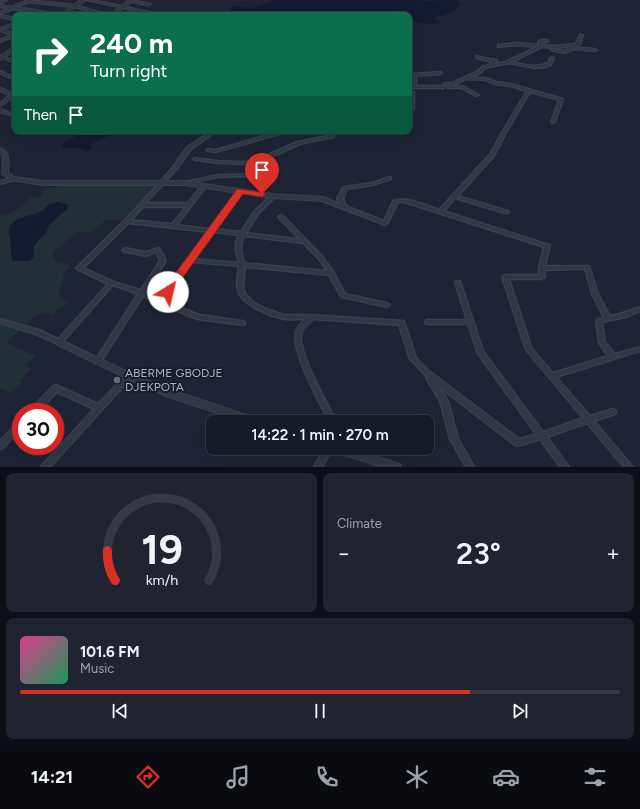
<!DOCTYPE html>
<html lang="en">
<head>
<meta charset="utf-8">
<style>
	:root { --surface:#161b28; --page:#1f2430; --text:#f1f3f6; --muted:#9ea1a8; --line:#353945; --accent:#d93025 }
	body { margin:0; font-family:Figtree,sans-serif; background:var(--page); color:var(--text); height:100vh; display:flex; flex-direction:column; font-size:15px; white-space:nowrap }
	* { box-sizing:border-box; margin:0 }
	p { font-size:13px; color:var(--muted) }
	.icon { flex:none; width:22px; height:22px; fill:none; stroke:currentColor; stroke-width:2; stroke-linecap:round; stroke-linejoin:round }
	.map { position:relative; height:467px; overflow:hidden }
	.panel { display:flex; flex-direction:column; gap:6px; padding:6px; background:#0c0f16; flex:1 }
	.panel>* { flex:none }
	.top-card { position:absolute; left:12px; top:12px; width:400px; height:122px; border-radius:8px; box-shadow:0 4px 16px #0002,0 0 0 1px var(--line); background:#0b6e4f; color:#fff; overflow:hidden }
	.speed { position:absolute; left:12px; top:403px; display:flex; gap:8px; font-size:20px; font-weight:700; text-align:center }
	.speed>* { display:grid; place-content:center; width:52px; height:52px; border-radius:50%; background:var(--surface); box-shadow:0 4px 16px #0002,0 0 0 1px var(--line); line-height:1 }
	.speed .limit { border:6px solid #d22; background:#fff; color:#111 }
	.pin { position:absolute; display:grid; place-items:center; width:34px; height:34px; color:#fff; margin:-41px -17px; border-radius:50% 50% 50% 0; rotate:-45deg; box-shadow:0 0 4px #0007 }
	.pin .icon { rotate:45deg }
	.me { position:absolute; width:44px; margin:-22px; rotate:36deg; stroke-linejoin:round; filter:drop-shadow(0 0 3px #0008) }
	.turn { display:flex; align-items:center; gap:14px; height:84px; padding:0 12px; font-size:18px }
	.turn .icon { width:52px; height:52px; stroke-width:2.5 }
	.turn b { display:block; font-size:28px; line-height:34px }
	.then { display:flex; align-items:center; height:38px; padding:0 12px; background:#0003; gap:8px; font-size:15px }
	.big { font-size:30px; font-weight:600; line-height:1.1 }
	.panel .widget { flex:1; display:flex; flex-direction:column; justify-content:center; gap:6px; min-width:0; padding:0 14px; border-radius:8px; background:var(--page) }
	.panel .dial { align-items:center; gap:0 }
	.dial svg { height:104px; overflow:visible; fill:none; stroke:var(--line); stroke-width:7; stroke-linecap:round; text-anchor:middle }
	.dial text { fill:var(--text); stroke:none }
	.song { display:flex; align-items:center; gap:12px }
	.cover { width:48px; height:48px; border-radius:6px; background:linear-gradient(135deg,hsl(330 70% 55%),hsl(150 70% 35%)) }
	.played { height:4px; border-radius:2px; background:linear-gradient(90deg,var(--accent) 75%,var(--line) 75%) }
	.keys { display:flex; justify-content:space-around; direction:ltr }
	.heat { display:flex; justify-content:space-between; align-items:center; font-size:22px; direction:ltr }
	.panel .tiles { flex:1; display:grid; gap:6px; grid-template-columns:1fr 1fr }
	.widget:last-child { grid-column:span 2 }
	.trip { position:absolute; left:206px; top:415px; width:228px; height:40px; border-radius:8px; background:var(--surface); box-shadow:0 4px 16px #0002,0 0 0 1px var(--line); font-weight:600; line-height:40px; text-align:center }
	.tabs { display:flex; height:64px; justify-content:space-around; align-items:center; background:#090b10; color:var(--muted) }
	.tabs .icon { width:28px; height:28px }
	.tabs .active { color:var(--accent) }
	.tabs b { font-size:18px; color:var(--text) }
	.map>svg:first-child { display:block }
	.green { fill:#203036; fill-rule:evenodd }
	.water { fill:#131b31 }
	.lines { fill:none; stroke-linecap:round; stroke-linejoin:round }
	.minor-casing { stroke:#3b404f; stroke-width:2.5 }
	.tertiary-casing { stroke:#3b404f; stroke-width:2 }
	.minor { fill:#323745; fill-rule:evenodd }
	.tertiary { fill:#323745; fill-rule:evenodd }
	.route { fill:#d93025; stroke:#8d1f18 }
	.service-dot { fill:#5c6f8a; stroke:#181c2a; stroke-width:1.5 }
	.labels { text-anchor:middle; stroke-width:4; stroke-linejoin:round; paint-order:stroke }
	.near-poi-label { font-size:12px; fill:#abb1c3; stroke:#181c2a; text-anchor:start }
</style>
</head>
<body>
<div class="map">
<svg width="640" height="467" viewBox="0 0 640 467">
	<rect width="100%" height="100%" fill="#1e2435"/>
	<path class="green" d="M152,184L157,185L125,221L106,220L90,233L78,231L52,253L55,262L70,265V267L63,274L64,279L60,286L59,298L68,302L52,315L42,312L26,325L0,318V215C10,214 26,207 30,198L41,197L46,188L57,187L59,185ZM49,204L64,212C52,224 33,237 33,256L28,261H14L10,240L11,225L18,219L42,211Z
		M0,323L21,329L6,343L36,356L24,366L33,368L19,381L22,383L10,393L0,388Z"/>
	<path class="water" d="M275,0H416L426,1L457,0L460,4L454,11L436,17L435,18L441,23L432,24L409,21V15L229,14L230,9C237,4 242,8 249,8C259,8 266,3 275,0Z
		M51,131H109L112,134L91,144L90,146L92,148L87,151L80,148H61L65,141L74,138L76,135L71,133Z
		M58,202L68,205L67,209L50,224L46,233L36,243L33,248L34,258L28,261H12L10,237L8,233C11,216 27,218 40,212C48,208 47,203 58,202Z"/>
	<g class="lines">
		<g class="minor-casing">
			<path id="minor" d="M4,0H7L0,4V2Z
				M28,0L74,5L110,15L120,7L86,0H92L122,6L130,0L151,4L149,5L131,2L125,7L165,15H158L123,8L114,15H105L74,7L29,2L16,7L65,15H56L13,9L0,14V12L9,8L0,7V5L12,7Z
				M0,15L15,18V20L0,17Z
				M15,23V25L2,29L15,34V36L0,42V40L12,35L0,31V28Z
				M580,34L583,35L580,44L577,46L554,48L542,47L512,62C524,65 536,68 548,63L550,58L552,57L554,58L551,65L545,67L535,68L509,63L485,68L480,73L470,77L486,78L496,82L511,84L563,99L555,122L553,123L551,122L559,100L530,92L508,129L494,156L458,196L508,211L509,212L508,213H504L455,198L444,211L549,245L550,246L545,266H589L598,294L610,316L622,313L640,307V311L626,317L602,322L605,342L615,354L640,347V351L556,377L590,416L612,409L615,410L616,412L615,414L594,421L633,467H624L587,423L547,437L569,467H560L540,439L518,446L515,445L438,386L448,401L458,438L474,467H466L450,439L440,401L426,378L427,377L410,359L399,325L313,319C310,323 304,327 302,331C295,347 328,406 337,422H329C320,404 290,349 296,331C297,327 302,323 305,319C298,319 291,320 284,319C271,317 245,306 239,294C235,286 238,275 239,266L192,262L164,301L200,315L242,321H244L245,323L244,325H242L197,319L158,303L143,296L100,363L98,364L96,363L95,361L96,359L138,294L113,285L61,344H59L35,334L0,323V319L39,330L58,339L108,284L77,269L76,268L77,267L125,220L161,181L173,167L187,147L212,131H217L191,149L177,169L146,203H188L201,186H205V188L177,225L210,229L238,190H242L243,191L215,229L241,232L254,212L271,195H275L276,196L258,214L246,233L299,239L278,217L281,215L283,216L323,257L334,273L345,294L387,303L389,304L390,305L389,306L387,307L341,297L329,275L245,267L243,286L245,293L253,302L264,308L284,315H311L404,321L416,358L429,371L519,439L536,434L478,354L468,324H426L425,322L426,320H467L455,282L456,281H460L483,351L543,432L583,418L526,350L502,277L505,275H539V268L544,247L404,202H398L388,223L385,225L320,200L319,199L322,197L340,204L337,198L343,187L372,183L389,177H391V179L373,185L347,189L343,198L346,206L384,221L393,201C404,195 428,206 439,210L490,154L504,129L527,91L510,86L494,84L485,80L466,79L454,85H447L443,88H409V86H412V76H409V74L441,72L442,73L440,74L416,76V86H442L445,83H452L478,71L483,66L491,65L490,64L492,62L476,58V56L496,60L497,61L494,64L505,62L537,47L518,45L499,47H498V45L518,43L540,45L538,44L539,41C541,39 547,39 549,41L547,42H542L541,45H540H541L554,46L575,44L576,43ZM143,207H186L172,224L131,220ZM128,223L208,232L159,299L146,292L166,261L160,249L158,248L146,252L125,248L122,250L125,252L146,256L156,252L160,261L141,290L114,282L83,268ZM213,232L239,235C233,244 236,253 239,263L194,259ZM244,236L303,243L319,259L327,271L244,263C242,254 239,245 244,236ZM585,269L592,294L604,318L597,319L596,321L599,343L608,356L553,373L532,349L509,279H542L545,277V270Z
				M569,47L595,49L597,50L595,51L574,49L564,53L551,50L553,49L564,51L570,49L568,48Z
				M0,55L15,61V63L0,57Z
				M0,71L15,78V80L0,73Z
				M448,86H463L479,95L476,96L461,88H448Z
				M0,88L12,93L15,92V97H13L0,106V103L10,95L0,91Z
				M409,89L414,92V109L412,110L410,109V92H409Z
				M0,109L10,113L11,114L9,115L0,112Z
				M280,131H287V132L216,152L208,151L206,150L208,149L216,150Z
				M332,135L334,136V137L300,144L269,158L245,164L218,163L195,160L193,159L195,158L218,161L245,162L265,156L297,142Z
				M259,174L261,175V176L218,177L184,184L182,183L184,182L218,175Z
				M13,178H15V180L0,184V181Z
				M129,373L131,374L133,376L131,378L50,467H41L42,465L94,409L57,392L38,412H29L30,410L53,386L56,385L98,404L127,374Z
				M21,421V429L3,448L0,449V441L18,422Z
				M325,448H333L322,467H314Z"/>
		</g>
		<g class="tertiary-casing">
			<path id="tertiary" d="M81,0H86L65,15H60Z
				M13,47H15V50L0,60V57Z
				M0,148C12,153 8,163 8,173L15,177L43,181H184L273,194L322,197L325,199L322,201L273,198L184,185H43L11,180L2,174L3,157L0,152Z
				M59,339L132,374L172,390L258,419L260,422H244L166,396L126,378L56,344L55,342L56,340Z
				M331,448H349L400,464L401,467H382L332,451Z"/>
		</g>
		<use href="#minor" class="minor"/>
		<use href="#tertiary" class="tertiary"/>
	</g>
	<path class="route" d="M237,189L262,192L266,194L262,197L243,194L171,294H164L163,292L164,289Z"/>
	<circle class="service-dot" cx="117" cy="380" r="4"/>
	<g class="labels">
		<g class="near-poi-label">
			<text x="125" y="377">ABERME GBODJE<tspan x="125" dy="14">DJEKPOTA</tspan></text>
		</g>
	</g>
</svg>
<div class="speed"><div class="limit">30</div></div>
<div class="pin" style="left:262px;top:194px;background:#d93025"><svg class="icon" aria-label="arrive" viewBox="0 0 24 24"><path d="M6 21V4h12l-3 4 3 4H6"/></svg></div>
<svg class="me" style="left:168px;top:292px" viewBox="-20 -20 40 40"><circle r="19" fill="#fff"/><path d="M0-13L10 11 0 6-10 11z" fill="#d93025"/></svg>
<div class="trip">14:22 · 1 min · 270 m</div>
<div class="top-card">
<div class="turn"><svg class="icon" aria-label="right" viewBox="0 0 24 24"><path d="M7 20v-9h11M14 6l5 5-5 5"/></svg><div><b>240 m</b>Turn right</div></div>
<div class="then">Then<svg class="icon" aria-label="arrive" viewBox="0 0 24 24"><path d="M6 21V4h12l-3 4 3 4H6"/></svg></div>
</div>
</div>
<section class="panel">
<div class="tiles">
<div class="widget dial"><svg viewBox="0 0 100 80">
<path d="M14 69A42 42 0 1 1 86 69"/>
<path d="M14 69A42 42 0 0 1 8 46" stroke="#d93025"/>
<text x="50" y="56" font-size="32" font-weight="700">19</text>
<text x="50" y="72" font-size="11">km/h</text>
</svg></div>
<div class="widget"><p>Climate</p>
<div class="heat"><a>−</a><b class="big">23°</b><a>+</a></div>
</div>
<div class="widget">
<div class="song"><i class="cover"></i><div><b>101.6 FM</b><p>Music</p></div></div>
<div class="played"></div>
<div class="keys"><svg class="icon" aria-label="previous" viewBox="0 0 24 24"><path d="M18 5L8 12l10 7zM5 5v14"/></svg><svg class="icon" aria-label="pause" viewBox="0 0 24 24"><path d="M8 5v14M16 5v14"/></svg><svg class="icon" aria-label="next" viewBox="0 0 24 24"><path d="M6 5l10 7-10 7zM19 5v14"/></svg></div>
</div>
</div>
</section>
<nav class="tabs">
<b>14:21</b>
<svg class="icon active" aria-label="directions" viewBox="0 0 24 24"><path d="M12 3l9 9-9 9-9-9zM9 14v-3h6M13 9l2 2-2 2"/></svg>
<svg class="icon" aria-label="music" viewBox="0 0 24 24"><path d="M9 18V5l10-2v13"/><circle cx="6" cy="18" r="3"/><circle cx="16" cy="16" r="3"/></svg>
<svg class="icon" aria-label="phone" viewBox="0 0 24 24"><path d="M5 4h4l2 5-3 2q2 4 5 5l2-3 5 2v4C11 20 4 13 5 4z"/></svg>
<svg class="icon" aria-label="climate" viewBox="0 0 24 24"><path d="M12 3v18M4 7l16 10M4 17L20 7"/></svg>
<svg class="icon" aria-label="car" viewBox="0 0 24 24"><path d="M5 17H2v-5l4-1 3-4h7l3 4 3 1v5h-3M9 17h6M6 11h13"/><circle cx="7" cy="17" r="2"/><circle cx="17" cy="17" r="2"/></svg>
<svg class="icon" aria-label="filters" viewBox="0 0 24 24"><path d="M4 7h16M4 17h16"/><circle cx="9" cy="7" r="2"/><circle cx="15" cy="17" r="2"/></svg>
</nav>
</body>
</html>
